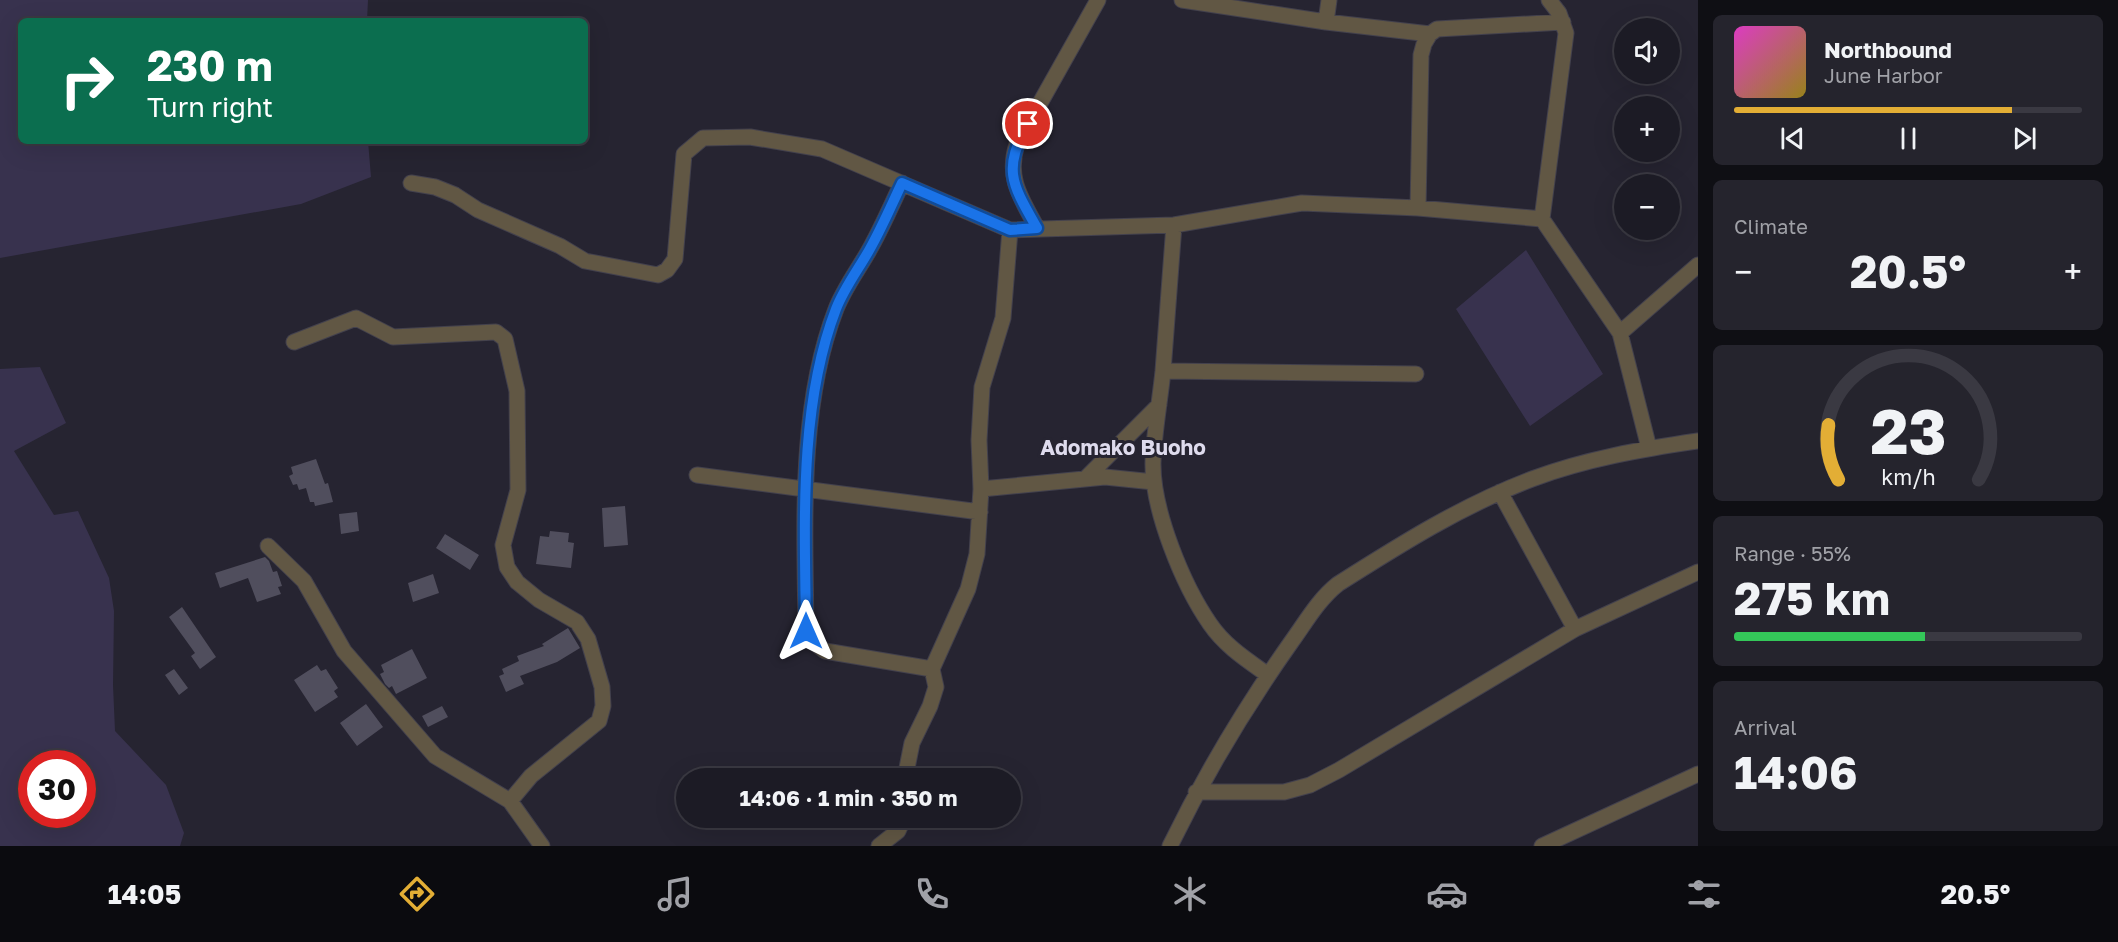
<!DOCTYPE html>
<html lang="en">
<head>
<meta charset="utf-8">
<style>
	:root { --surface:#1c1b25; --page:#25242d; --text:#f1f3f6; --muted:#a0a1a7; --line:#3a3942; --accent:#e3ae35 }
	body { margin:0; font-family:"Golos Text",sans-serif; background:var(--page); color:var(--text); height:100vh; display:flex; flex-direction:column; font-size:22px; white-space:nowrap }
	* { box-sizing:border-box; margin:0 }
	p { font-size:20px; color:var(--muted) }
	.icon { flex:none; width:33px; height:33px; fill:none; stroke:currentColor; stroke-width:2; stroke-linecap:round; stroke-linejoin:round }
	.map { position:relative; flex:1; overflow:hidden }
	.sheet { display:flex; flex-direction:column; gap:15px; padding:15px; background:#0f0f14; width:420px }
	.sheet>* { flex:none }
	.hud { position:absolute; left:18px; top:18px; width:570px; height:126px; border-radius:9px; box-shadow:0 6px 24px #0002,0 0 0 2px var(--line); background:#0b6e4f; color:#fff; overflow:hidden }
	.buttons { position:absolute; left:1614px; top:18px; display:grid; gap:12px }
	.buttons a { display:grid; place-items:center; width:66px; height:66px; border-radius:50%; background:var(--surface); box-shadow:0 6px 24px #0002,0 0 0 2px var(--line); font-size:30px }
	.speed { position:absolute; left:18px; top:750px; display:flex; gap:12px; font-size:30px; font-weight:700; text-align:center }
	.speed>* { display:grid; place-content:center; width:78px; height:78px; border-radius:50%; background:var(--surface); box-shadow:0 6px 24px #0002,0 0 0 2px var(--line); line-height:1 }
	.speed .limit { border:9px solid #d22; background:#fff; color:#111 }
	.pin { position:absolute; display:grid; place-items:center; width:51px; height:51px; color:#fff; margin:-26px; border:3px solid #fff; border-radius:50%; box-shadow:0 2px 6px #0007 }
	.me { position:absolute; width:66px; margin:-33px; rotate:0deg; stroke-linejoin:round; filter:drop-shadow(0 0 4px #0008) }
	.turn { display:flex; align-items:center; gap:21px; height:126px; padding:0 30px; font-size:27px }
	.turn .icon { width:78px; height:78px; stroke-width:2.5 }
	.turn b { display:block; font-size:42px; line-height:51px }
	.big { font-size:45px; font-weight:700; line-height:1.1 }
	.sheet .card { flex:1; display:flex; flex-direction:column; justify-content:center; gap:9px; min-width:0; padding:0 21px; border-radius:9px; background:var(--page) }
	.sheet .dial { align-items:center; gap:0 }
	.dial svg { height:156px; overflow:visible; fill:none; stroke:var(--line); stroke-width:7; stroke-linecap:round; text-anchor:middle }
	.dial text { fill:var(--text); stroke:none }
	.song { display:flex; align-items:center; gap:18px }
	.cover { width:72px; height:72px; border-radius:9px; background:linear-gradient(135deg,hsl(310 70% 55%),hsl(50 70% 35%)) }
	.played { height:6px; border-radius:3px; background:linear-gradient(90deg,var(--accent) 80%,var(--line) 80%) }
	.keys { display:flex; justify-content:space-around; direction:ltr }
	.heat { display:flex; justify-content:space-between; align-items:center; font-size:33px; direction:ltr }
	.charge { height:9px; border-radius:4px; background:linear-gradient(90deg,#34c759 55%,var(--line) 0) }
	.trip { position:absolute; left:676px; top:768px; width:345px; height:60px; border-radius:30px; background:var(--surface); box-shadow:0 6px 24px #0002,0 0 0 2px var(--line); font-weight:700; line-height:60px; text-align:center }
	.tabs { display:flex; height:96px; justify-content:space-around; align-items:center; background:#0b0b0f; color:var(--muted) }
	.tabs .icon { width:42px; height:42px }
	.tabs .on { color:var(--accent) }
	.tabs b { font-size:27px; color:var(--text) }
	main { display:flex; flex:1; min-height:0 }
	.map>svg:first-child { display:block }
	.green { fill:#38324e; fill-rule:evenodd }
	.building { fill:#504e5d }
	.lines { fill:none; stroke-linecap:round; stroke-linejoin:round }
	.minor-casing { stroke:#43414d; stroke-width:17 }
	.minor { stroke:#615744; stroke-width:15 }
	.route-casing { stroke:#114b97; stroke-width:15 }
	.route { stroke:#1a73e8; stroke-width:10 }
	.labels { text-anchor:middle; stroke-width:6; stroke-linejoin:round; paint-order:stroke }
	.quarter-label { font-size:21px; font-weight:bold; fill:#dedbed; stroke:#262431 }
</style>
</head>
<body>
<main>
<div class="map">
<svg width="1698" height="846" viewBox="0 0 1698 846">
	<rect width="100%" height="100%" fill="#262431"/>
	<path class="green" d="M0,0H368L367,21H21V141H368L371,177L301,204L0,258Z
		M1526,250L1603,374L1530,426L1456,309Z
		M40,367L66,423L14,451L54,515L78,511L109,578L114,611L113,685L115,731L166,785L184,833L180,846H0V369ZM32,764H82V814H32Z"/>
	<path class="building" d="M316,459L325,484L328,483L333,502L315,506L314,502H310L306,488L299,490L297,484L293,485L289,476L293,474L291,467Z
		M625,506L628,545L604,547L602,508Z
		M357,512L359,531L341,534L339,514Z
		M550,531L569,533L568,542L574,543L571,568L536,564L540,536L549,537Z
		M445,534L479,555L470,570L436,548Z
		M265,557L269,561L273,572L277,571L282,586L278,587L281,594L257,602L248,578L220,588L215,573Z
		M433,574L439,593L413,602L408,583Z
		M182,607L216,657L200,669L191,656L195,653L169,617Z
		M568,628L580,648L557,662L520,676L524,684L506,692L499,676L504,674L502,669L519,661L517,656L544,646L542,644Z
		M412,649L427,678L396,694L392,686L389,688L385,684L380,674L384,672L381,665Z
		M317,665L321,671L326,669L338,688L334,691L338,697L315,712L294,680Z
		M174,669L188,688L179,695L165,675Z
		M366,704L383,727L357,746L340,723Z
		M442,706L448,717L428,727L422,716Z"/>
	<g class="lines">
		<g class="minor-casing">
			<path id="minor" d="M1182,0L1326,22L1430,34
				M1326,22L1329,0
				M411,183L435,187L455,195L478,210L560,246L585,261L658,275L667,270L675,259L684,154L703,138L750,137L822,149L1010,230L1174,225L1302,203L1418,208L1542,219L1620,333L1649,448
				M902,183C892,204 883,225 872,245C861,266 845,286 836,309C798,407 805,527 806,631L812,641L825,651L932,669
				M1418,208L1421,55L1424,44L1430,34L1437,29L1563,22
				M1542,219L1566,33L1559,13L1549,0
				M1174,225C1170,274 1167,322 1163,371C1160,401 1154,432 1153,462C1152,510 1183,585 1210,624C1225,646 1247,660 1268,675
				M1037,228C1021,198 1006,178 1017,144L1098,0
				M1620,333L1698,265
				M294,342L356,318L393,337L496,332L505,339L517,391L518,490L503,545L507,567L517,582L539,600L577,622L588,639L602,687L603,706L599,721L531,776L510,801
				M1163,371L1416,374
				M697,475L980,512
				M1085,479L1159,405
				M981,489L1105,477L1154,482
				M1500,492L1575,629
				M268,546L304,581L344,651L435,756L510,801L542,846
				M905,778L912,743L930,706L936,687L932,669L968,589L977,554L981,489L979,440L982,387L1003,318L1010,230
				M1196,792H1284L1310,785L1339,770L1575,629L1698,572
				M879,846L898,831L904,818
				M1170,846C1205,774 1246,706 1292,641C1307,620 1319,599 1338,584C1401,544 1463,505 1532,479C1585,459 1643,449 1698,441
				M1542,846L1698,774"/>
		</g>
		<use href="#minor" class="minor"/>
	</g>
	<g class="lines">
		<g class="route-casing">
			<path id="route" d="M806,631C805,527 798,408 836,309C845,286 861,266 872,245C883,225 892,204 902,183L1010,230L1037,228C1012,184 1002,170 1028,124"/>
		</g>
		<use href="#route" class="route"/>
	</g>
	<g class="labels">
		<g class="quarter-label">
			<text x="1123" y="455">Adomako Buoho</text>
		</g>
	</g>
</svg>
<div class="buttons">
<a><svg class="icon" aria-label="sound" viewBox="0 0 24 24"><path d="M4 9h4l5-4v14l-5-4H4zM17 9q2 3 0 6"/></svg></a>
<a>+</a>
<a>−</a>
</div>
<div class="speed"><div class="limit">30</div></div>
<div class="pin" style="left:1028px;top:124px;background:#d93025"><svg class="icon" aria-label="arrive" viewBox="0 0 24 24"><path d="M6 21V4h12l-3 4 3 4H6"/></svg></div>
<svg class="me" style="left:806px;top:631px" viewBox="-20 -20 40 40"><path d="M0-17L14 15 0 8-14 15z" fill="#1a73e8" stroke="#fff" stroke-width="4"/></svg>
<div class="trip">14:06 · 1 min · 350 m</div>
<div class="hud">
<div class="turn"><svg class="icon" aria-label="right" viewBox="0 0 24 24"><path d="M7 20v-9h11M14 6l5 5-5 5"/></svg><div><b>230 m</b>Turn right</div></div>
</div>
</div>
<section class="sheet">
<div class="card">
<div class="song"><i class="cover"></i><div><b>Northbound</b><p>June Harbor</p></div></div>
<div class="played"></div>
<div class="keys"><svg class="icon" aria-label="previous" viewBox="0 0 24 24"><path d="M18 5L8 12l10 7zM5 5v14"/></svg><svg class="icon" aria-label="pause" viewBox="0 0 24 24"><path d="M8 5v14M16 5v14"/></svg><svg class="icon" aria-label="next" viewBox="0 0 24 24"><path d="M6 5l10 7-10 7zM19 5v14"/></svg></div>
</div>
<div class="card"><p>Climate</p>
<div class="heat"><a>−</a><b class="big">20.5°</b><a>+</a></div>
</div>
<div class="card dial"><svg viewBox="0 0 100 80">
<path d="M14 69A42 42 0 1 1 86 69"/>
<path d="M14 69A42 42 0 0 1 9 41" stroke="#e3ae35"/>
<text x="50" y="56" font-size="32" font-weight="700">23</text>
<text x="50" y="72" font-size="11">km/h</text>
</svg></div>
<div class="card"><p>Range · 55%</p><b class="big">275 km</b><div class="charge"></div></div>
<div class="card"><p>Arrival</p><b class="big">14:06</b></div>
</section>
</main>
<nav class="tabs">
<b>14:05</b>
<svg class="icon on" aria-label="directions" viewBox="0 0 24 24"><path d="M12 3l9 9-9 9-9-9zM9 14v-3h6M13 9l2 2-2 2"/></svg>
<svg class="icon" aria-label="music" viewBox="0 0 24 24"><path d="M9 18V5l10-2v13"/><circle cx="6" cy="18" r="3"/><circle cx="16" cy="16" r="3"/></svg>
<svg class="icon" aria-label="phone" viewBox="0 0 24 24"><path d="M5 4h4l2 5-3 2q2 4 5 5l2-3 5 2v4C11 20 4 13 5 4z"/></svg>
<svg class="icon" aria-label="climate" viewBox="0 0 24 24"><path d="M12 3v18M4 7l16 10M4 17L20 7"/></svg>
<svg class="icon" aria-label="car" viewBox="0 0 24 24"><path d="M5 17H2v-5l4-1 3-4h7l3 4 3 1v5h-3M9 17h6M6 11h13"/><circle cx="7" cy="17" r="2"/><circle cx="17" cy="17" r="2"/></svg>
<svg class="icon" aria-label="filters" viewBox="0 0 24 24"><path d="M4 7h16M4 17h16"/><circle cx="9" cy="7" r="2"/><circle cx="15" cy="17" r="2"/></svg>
<b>20.5°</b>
</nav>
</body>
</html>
